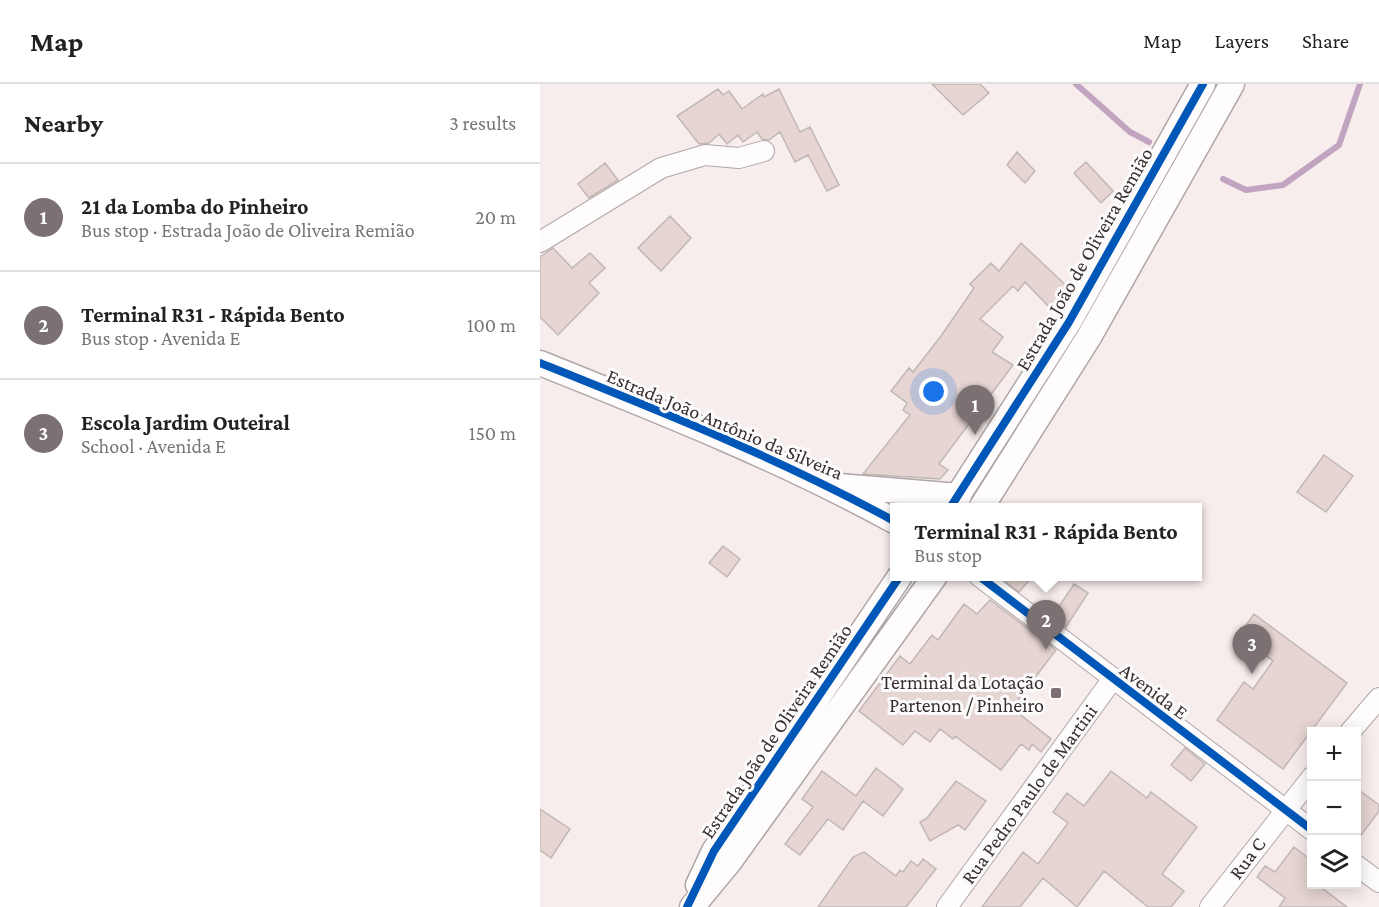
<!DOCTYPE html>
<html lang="en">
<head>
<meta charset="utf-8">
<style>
  :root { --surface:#fff; --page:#f6f6f6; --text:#222; --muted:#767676; --line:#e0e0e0; --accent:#7c7172 }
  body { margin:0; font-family:"Crimson Pro",serif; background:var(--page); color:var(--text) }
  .controls { position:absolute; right:18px; bottom:18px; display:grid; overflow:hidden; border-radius:0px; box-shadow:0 3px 15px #0003 }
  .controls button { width:54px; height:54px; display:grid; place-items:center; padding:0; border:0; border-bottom:2px solid var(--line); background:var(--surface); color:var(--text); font:30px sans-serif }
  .you { position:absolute; left:394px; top:308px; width:21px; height:21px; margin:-15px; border:4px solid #fff; border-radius:50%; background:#1a73e8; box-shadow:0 0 0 9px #1a73e833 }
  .badge { display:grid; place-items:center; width:39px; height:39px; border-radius:50%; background:var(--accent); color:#fff; font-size:20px; font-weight:700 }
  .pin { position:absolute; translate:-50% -50px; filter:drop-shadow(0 2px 3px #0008) }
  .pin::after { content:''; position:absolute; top:32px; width:21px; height:18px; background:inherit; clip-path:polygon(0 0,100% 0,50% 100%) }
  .popup { position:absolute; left:350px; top:419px; width:312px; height:78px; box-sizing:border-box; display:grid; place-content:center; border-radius:0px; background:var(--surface); filter:drop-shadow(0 2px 4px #0005); font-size:20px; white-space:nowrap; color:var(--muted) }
  .popup b { font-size:22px; color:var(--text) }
  .popup::after { content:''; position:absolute; left:50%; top:100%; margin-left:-12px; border:12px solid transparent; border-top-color:var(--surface) }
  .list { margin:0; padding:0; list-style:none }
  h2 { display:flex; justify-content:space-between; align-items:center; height:78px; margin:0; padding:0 24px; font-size:26px }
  h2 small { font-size:20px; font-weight:400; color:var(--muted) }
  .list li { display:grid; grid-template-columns:39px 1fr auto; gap:18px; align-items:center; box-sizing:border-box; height:108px; padding:0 24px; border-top:2px solid var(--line) }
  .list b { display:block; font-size:22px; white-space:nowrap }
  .list p { margin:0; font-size:20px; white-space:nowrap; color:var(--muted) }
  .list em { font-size:20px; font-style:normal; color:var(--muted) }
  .icon { flex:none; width:33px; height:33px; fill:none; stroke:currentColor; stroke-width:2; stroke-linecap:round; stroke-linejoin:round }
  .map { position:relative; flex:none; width:839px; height:823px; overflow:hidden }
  header { display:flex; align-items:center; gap:36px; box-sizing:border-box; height:84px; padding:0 30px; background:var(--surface); border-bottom:2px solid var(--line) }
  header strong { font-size:28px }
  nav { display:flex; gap:33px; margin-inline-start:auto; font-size:21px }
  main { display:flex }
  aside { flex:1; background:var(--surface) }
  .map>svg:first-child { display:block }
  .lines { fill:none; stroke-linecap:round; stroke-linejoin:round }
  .stream { stroke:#c1a4c0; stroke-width:6 }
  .building { fill:#e6d5d2; stroke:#c1b7b5; stroke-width:1.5 }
  .minor-casing { stroke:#afa6a6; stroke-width:22 }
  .major-casing { stroke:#afa6a6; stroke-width:27 }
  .minor { stroke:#fefcfc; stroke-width:20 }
  .major { stroke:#fefcfc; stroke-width:24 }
  .cycleway-casing { stroke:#fbfbfb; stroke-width:11 }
  .cycleway { stroke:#0057b8; stroke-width:8 }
  .poi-dot { fill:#7c7172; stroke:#fbfbfb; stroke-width:2 }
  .labels { text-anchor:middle; stroke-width:6; stroke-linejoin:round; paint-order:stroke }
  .street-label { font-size:20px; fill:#3a2e2f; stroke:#fbfbfb }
  .poi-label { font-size:20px; fill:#3a2e2f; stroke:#fbfbfb; text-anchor:end }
</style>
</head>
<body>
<header>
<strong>Map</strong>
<nav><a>Map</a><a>Layers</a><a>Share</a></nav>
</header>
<main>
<aside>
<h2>Nearby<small>3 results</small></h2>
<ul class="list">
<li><span class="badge">1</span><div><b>21 da Lomba do Pinheiro</b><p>Bus stop · Estrada João de Oliveira Remião</p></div><em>20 m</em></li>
<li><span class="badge">2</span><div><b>Terminal R31 - Rápida Bento</b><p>Bus stop · Avenida E</p></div><em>100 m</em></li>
<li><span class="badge">3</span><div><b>Escola Jardim Outeiral</b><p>School · Avenida E</p></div><em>150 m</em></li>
</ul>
</aside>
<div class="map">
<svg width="839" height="823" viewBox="0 0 839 823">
  <rect width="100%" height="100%" fill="#f8eded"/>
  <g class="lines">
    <path class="stream" d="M536 0 590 48 609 58
      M683 95 706 106 743 101 799 61 820 0"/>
  </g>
  <path class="building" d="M392 0H440L449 9 423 31Z
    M178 5 183 11 189 7 202 25 223 10 224 13 239 5 260 48 270 43 299 101 287 107 268 71 255 78 240 48 229 56 222 55 217 48 203 58 198 51 187 60 179 50 169 59 159 60 137 32Z
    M477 68 495 87 485 99 467 81Z
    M546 78 573 107 561 119 534 89Z
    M65 79 78 96 49 114 38 100Z
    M130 132 151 154 121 187 98 164Z
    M481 159 531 206 526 214 513 227 485 198 478 207 473 202 440 235 463 253 452 268 473 281 399 380 408 386 400 395 323 390 370 331 363 326 367 319 351 307 369 284 373 288 401 252 434 204 430 200 451 179 459 187Z
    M13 164 32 184 50 169 65 184 49 199 59 209 18 251 0 233V173Z
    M784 371 813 392 786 428 757 408Z
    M183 462 200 475 187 493 169 479Z
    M470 492H493L479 508 466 498Z
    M534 500 548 509 526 543 512 533Z
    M450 516 516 566 472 624 511 655 501 668 492 660 489 666 481 660 461 686 415 652 413 655 400 645 390 658 375 647 363 661 319 627 360 572 370 580 392 551 398 556 424 520 437 530Z
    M714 530 807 599 743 685 677 636 704 598 713 605 733 577 699 551Z
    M645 664 665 680 651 697 631 681Z
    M336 684 363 705 343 732 323 717 303 746 288 735 260 771 245 760 273 723 262 715 282 687 316 712Z
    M571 687 607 714 611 708 657 743 622 790 644 807 631 823H608L564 787 537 823 503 794 480 823H442L483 768 498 780 528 739 513 728 527 709 544 722Z
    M416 697 446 717 425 746 418 741 390 757 380 738 387 734Z
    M816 704 839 721V727L816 758Z
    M0 725 30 745 11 774 0 766Z
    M754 763 771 776V801H778L807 823H739L745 814 717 793 725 782 735 788Z
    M324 768 356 792 360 786 363 788 371 777 378 782 383 775 396 785 366 823H278L313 773Z"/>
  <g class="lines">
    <g class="minor-casing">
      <path id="minor" d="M0 158 121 84 165 71 199 74 224 67
        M439 492 772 746
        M810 648 839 614
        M816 781 839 798
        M407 823 572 596
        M670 823 772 693"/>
    </g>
    <g class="major-casing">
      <path id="major" d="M0 279C120 327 241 375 354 437
        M299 402 419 412
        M410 424 529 238 663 0
        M441 424 549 253 692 0
        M158 801 174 767 360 492
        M152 823 190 777 395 492"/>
    </g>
    <use href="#minor" class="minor"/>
    <use href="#major" class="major"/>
    <g class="cycleway-casing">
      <path id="cycleway" d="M0 279C120 327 241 375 354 437
        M410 424 529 238 663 0
        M439 492 772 746
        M147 823 174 767 360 492"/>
    </g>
    <use href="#cycleway" class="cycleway"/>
  </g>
  <rect class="poi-dot" x="510" y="603" width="12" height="12" rx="3"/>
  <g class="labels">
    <g class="street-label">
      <text transform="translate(544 175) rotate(-60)" y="7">Estrada João de Oliveira Remião</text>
      <text transform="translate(185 340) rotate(23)" y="7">Estrada João Antônio da Silveira</text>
      <text transform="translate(614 607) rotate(37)" y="7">Avenida E</text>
      <text transform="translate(236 647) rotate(-56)" y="7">Estrada João de Oliveira Remião</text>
      <text transform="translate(489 710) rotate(-54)" y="7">Rua Pedro Paulo de Martini</text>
      <text transform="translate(707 774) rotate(-53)" y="7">Rua C</text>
    </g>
    <g class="poi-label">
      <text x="504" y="605">Terminal da Lotação<tspan x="504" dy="23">Partenon / Pinheiro</tspan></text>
    </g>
  </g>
</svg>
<div class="controls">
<button>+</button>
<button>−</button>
<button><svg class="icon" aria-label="layers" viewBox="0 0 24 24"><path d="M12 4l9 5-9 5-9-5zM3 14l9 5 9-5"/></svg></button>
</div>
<div class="you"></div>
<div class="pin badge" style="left:435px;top:351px">1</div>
<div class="pin badge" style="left:506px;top:566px">2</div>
<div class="popup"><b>Terminal R31 - Rápida Bento</b>Bus stop</div>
<div class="pin badge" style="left:712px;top:590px">3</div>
</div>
</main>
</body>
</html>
